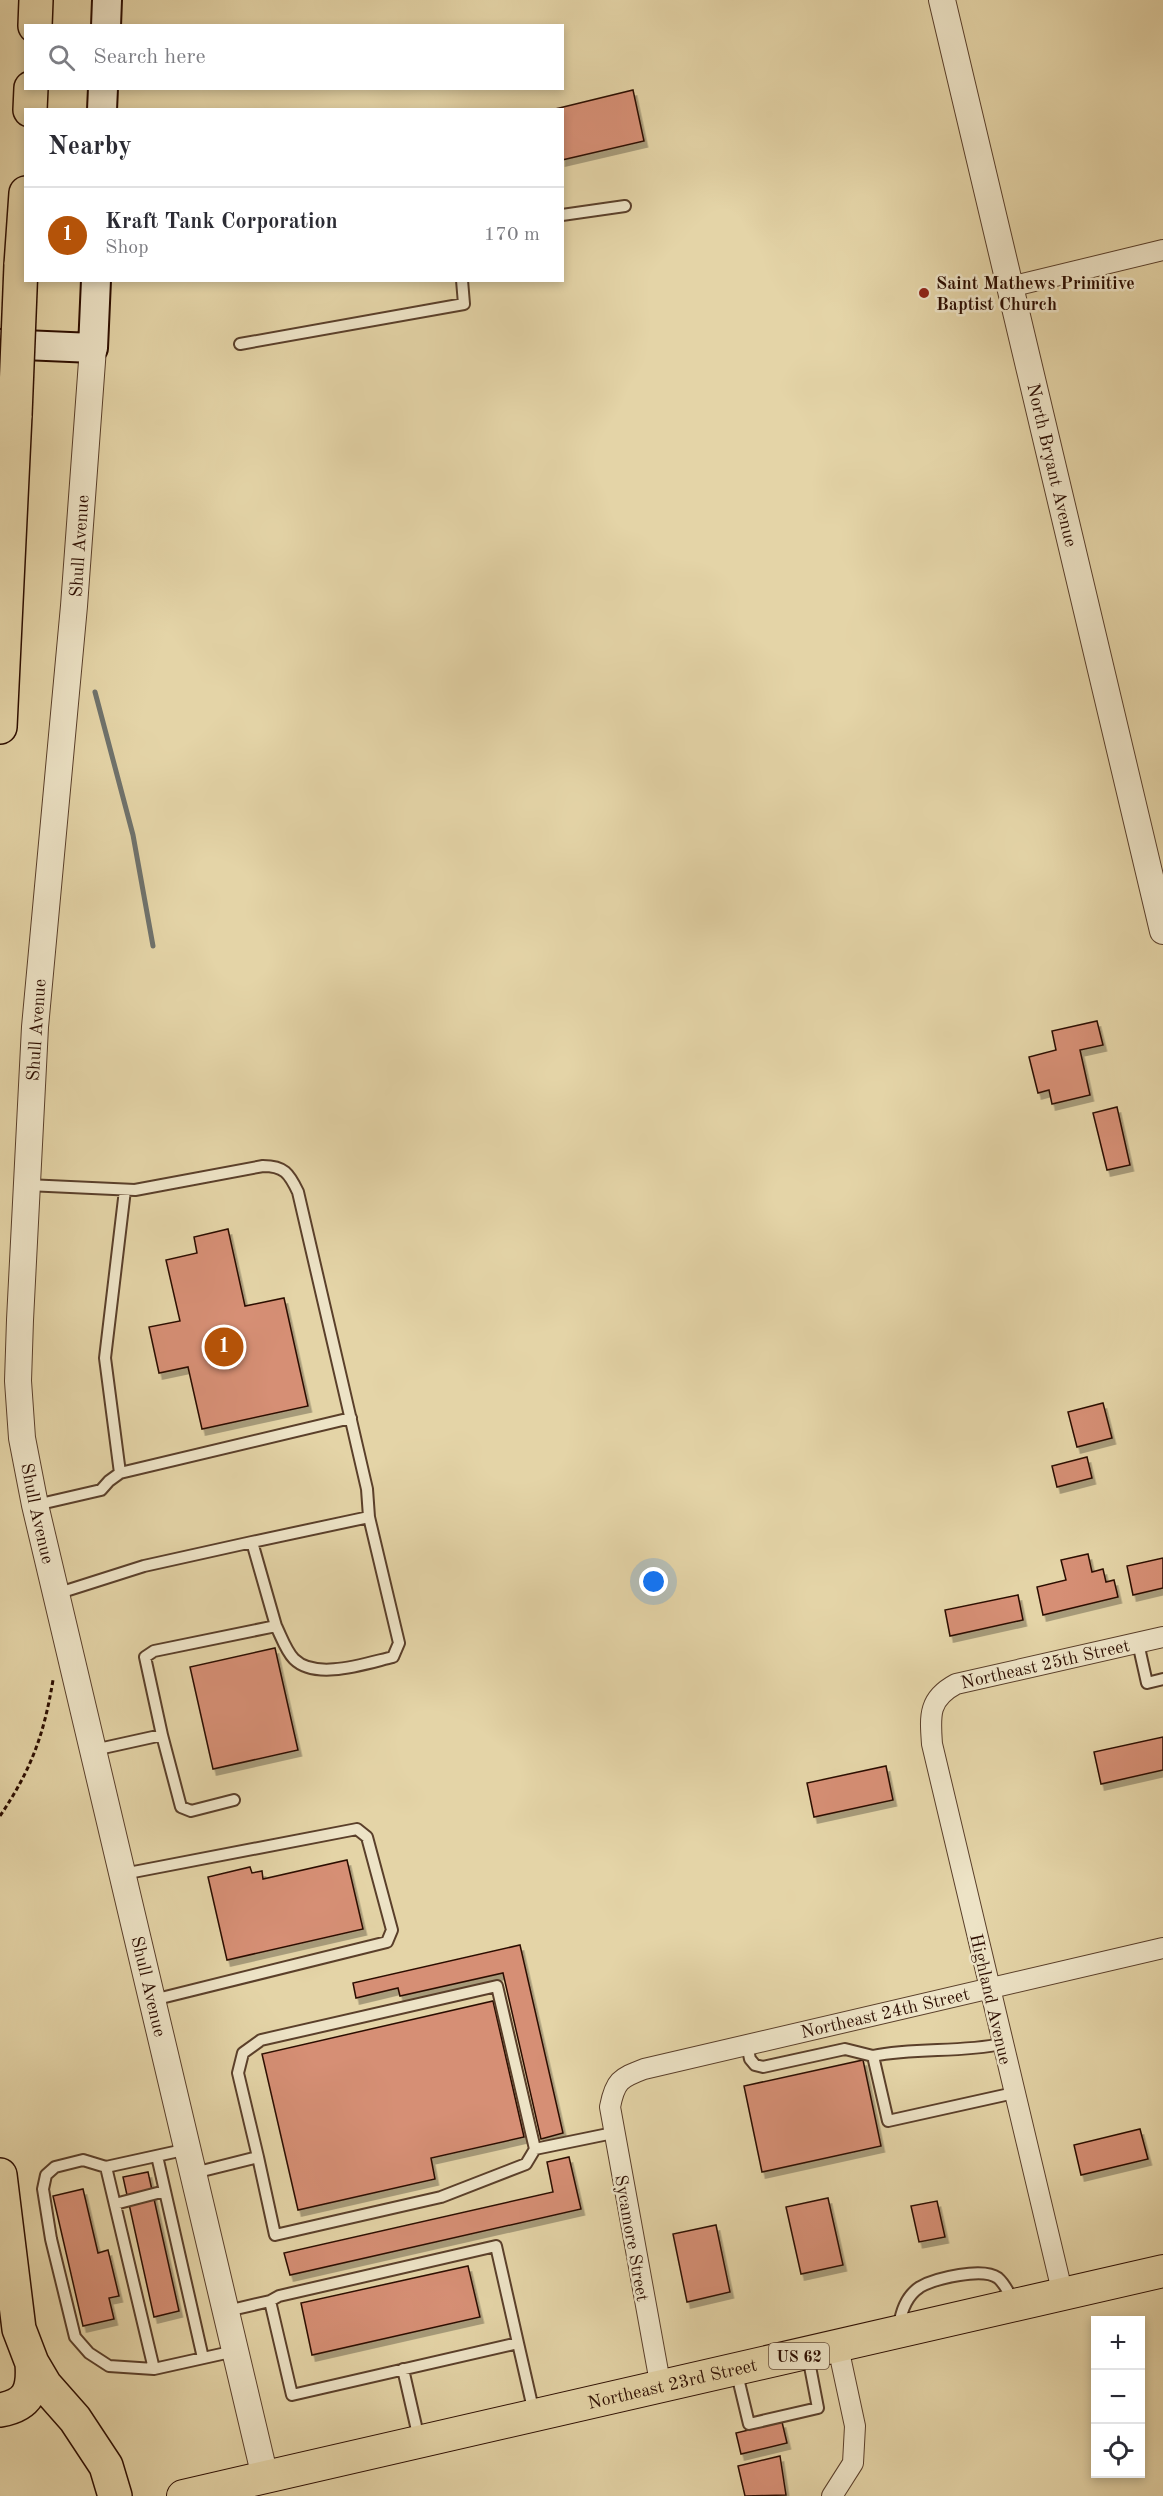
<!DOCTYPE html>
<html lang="en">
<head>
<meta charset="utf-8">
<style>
  :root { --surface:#fff; --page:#f7f7f7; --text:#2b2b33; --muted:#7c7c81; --line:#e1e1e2; --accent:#b45309 }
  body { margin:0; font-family:"Old Standard TT",serif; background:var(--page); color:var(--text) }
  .controls { position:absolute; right:18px; bottom:18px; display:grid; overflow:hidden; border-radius:0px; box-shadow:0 3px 9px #0003 }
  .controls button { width:54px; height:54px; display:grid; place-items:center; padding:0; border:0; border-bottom:2px solid var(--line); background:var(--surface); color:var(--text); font:30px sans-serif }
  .you { position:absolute; left:654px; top:1582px; width:21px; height:21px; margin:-15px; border:4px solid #fff; border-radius:50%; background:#1a73e8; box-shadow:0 0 0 9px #1a73e833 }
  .badge { display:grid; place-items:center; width:39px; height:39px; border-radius:50%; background:var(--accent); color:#fff; font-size:20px; font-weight:700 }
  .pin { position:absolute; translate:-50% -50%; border:3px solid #fff; box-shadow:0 2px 6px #0006 }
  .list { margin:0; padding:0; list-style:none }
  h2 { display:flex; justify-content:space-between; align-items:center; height:78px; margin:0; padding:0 24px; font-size:26px }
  h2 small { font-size:20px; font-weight:400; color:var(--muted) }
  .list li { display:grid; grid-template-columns:39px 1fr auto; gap:18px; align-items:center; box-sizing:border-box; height:96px; padding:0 24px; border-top:2px solid var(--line) }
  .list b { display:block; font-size:22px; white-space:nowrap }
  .list p { margin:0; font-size:20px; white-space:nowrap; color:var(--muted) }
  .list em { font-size:20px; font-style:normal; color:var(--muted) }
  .icon { flex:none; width:33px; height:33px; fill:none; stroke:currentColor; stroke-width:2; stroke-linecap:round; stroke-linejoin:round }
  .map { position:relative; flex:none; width:1163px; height:2496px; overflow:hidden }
  .search { position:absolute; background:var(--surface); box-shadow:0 3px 9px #0003; left:24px; top:24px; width:540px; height:66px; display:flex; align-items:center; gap:15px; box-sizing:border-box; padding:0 21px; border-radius:0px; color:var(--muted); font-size:22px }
  .panel { position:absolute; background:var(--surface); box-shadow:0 3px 9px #0003; left:24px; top:108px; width:540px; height:174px; border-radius:0px }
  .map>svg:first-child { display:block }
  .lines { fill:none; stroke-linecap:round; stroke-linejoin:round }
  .stream { stroke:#6f726c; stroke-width:5 }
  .building { fill:#d68f74; stroke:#2c0d00; stroke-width:1.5; filter:url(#shadow) }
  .service-casing { stroke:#5a3f2a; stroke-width:14 }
  .minor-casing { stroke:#5a3f2a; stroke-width:22 }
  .tertiary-casing { stroke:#5a3f2a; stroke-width:28 }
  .secondary-casing { stroke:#2c0d00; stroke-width:32 }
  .primary-casing { stroke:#2c0d00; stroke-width:34 }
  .motorway-casing { stroke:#2c0d00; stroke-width:36 }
  .path { stroke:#2c0d00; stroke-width:3; stroke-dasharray:4.5 3; stroke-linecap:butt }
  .service { stroke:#ede3c6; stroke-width:10 }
  .minor { stroke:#ede3c6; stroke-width:20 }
  .tertiary { stroke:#ede3c6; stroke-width:26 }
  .secondary { stroke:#ede3c6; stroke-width:28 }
  .primary { stroke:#e4d4a7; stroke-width:32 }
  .motorway { stroke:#e4d4a7; stroke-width:33 }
  .motorway-bridge-casing { stroke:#2c0d00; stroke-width:36; stroke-linecap:butt }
  .motorway-bridge { stroke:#e4d4a7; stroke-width:33 }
  .poi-dot { fill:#8f2418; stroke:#ede3c6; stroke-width:2 }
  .labels { text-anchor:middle; stroke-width:5; stroke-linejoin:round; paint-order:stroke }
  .shield { fill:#ede3c6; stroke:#664d3b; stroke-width:1.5 }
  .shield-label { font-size:16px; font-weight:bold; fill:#2c0d00 }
  .poi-label { font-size:18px; font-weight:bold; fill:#2c0d00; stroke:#ede3c6; text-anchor:start }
  .street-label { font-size:18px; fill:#2c0d00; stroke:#ede3c6 }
</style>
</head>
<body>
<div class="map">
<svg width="1163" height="2496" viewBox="0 0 1163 2496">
  <defs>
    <filter id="shadow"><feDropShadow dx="3.5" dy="6" stdDeviation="0" flood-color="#0004"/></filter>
  </defs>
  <rect width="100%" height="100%" fill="#e4d4a7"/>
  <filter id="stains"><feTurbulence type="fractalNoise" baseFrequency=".00333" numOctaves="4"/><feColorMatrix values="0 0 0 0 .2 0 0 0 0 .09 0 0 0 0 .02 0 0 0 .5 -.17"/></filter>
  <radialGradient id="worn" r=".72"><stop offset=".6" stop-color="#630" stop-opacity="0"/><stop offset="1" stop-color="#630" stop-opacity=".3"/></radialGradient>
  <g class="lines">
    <path class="stream" d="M95 692 133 835 153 946"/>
  </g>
  <path class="building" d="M633 90 644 141 562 160V110H551Z
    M1097 1021 1103 1045 1080 1050 1090 1095 1052 1104 1049 1090 1038 1093 1029 1057 1056 1050 1052 1031Z
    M1117 1107 1130 1165 1107 1170 1093 1113Z
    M228 1229 245 1306 284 1298 308 1406 202 1429 188 1367 159 1373 149 1327 180 1321 166 1260 197 1253 194 1237Z
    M1103 1403 1112 1438 1077 1447 1068 1412Z
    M1087 1457 1092 1478 1057 1487 1052 1466Z
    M1088 1554 1092 1572 1103 1569 1106 1582 1114 1580 1118 1597 1043 1615 1037 1587 1066 1580 1061 1560Z
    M1163 1558V1588L1133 1595 1127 1566Z
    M1018 1595 1023 1620 950 1636 945 1610Z
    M275 1648 298 1750 213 1769 190 1667Z
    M1163 1737V1770L1101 1784 1094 1752Z
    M886 1766 893 1800 814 1817 807 1783Z
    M347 1860 363 1929 227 1960 208 1877 250 1867 252 1873 262 1871 263 1879Z
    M520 1945 563 2133 541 2139 503 1973 400 1996 398 1988 356 1998 353 1983Z
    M493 2001 524 2137 431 2158 435 2179 298 2210 262 2054Z
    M863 2060 881 2146 762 2172 744 2086Z
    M1140 2129 1148 2159 1081 2175 1074 2145Z
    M569 2157 581 2209 290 2275 284 2253 553 2192 547 2162Z
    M148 2172 179 2311 154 2317 123 2177Z
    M83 2189 98 2253 108 2250 119 2296 109 2298 114 2319 83 2326 53 2196Z
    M828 2198 843 2265 801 2274 786 2207Z
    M937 2201 945 2237 919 2242 911 2206Z
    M716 2225 730 2292 687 2302 673 2234Z
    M468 2266 480 2317 312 2355 301 2303Z
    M782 2422 787 2443 741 2454 736 2433Z
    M780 2456 786 2495 745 2496 738 2466Z"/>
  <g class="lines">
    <g class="service-casing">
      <path id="service" d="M562 215 625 206
        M240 344 464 304 462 280
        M27 1185 135 1190 263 1166C284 1166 289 1173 298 1192L367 1489 369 1517 252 1542
        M120 1473 105 1358 125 1190
        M36 1505 101 1490 109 1481 120 1473 351 1418
        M56 1594 144 1566 252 1542 276 1626 154 1651 145 1657 162 1735 94 1750
        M276 1626C281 1636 286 1651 294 1659 316 1681 367 1663 393 1657L399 1643 369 1517
        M1138 1643 1147 1683 1163 1679
        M162 1735 181 1807 191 1811 234 1800
        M123 1874 357 1829 367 1837 392 1930 387 1942 153 2000
        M1002 2044C959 2053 916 2047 873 2056L888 2121 1014 2093
        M747 2045 750 2059 755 2065 763 2067 845 2049 873 2056
        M188 2149 106 2167 154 2369 235 2351
        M535 2149 613 2133
        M157 2156 203 2358
        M106 2167 83 2160 55 2167 46 2175 43 2189 51 2239 75 2337 89 2353 109 2366 154 2369
        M194 2173 258 2157 238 2073 243 2053 261 2040 497 1986 535 2149 526 2164 441 2197 275 2235 258 2157
        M115 2204 165 2191
        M227 2311 270 2301 279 2296 496 2246 518 2343 292 2395 270 2301
        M899 2327C901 2311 906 2296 920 2287 936 2278 983 2267 998 2278 1005 2284 1009 2293 1013 2301
        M518 2343 534 2413
        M403 2369 419 2439
        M736 2370 749 2424 818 2408 808 2356"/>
    </g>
    <g class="minor-casing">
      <g id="minor">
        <path d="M1010 287 1163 250"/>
        <path id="s1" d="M1063 2295 932 1744C930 1716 928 1699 956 1684L1163 1637"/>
        <path id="s2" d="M661 2388 610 2107C615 2081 620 2078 644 2069L1163 1948"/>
        <path d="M832 2496 853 2463 855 2426 838 2347"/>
      </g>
    </g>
    <g class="tertiary-casing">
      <g id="tertiary">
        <path id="s3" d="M942 0 1163 931"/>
        <path id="s4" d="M93 348 74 606 35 1027 20 1320 18 1381 22 1438 35 1505 265 2477"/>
      </g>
    </g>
    <g class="secondary-casing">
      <path id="secondary" d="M106 26 107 0
        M102 110 103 88
        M0 344 93 348 96 280"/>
    </g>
    <g class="primary-casing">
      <g id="primary">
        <path id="s5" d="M183 2496 1163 2271"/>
      </g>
    </g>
    <g class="motorway-casing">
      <path id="motorway" d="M35 26 36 0
        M30 110 31 88
        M21 265 26 193
        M0 727 15 415
        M0 2175 19 2329 32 2363 45 2385 75 2419 106 2466 115 2496
        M0 2410C29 2405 34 2390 32 2363"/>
    </g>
    <path class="path" d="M0 1816C31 1770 44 1735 53 1680"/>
    <use href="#service" class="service"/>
    <use href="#minor" class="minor"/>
    <use href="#tertiary" class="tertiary"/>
    <use href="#secondary" class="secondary"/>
    <use href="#primary" class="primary"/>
    <use href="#motorway" class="motorway"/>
    <g class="motorway-bridge-casing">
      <path id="motorway-bridge" d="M15 415 21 265"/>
    </g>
    <use href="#motorway-bridge" class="motorway-bridge"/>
  </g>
  <circle class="poi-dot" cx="924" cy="293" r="6"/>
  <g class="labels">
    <rect class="shield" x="769" y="2343" width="60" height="26" rx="4.5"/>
    <g class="shield-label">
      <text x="799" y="2362">US 62</text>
    </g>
    <g class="poi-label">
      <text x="936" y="289">Saint Mathews Primitive<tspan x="936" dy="21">Baptist Church</tspan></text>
    </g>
    <g class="street-label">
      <text dy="6" stroke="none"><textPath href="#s3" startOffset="478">North Bryant Avenue</textPath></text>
      <text transform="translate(79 546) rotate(-86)" y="6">Shull Avenue</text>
      <text transform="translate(36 1030) rotate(-86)" y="6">Shull Avenue</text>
      <text dy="6" stroke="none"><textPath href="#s4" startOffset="1170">Shull Avenue</textPath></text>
      <text dy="6" stroke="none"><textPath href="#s1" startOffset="728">Northeast 25th Street</textPath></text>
      <text dy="6" stroke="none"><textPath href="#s4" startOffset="1656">Shull Avenue</textPath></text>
      <text transform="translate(991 1999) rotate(77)" y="6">Highland Avenue</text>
      <text dy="6" stroke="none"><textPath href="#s2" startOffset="588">Northeast 24th Street</textPath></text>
      <text transform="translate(632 2238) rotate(80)" y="6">Sycamore Street</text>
      <text dy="6" stroke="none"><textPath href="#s5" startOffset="502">Northeast 23rd Street</textPath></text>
    </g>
  </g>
  <rect width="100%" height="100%" filter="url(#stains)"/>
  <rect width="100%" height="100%" fill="url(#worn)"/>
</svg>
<div class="controls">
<button>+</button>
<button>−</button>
<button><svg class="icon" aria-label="locate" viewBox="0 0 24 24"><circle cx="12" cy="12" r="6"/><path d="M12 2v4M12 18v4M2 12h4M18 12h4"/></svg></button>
</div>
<div class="you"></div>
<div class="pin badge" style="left:224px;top:1347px">1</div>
<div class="search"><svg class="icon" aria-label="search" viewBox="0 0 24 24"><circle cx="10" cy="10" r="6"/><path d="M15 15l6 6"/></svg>Search here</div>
<section class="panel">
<h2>Nearby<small></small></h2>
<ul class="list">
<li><span class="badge">1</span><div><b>Kraft Tank Corporation</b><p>Shop</p></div><em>170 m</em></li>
</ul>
</section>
</div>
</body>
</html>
